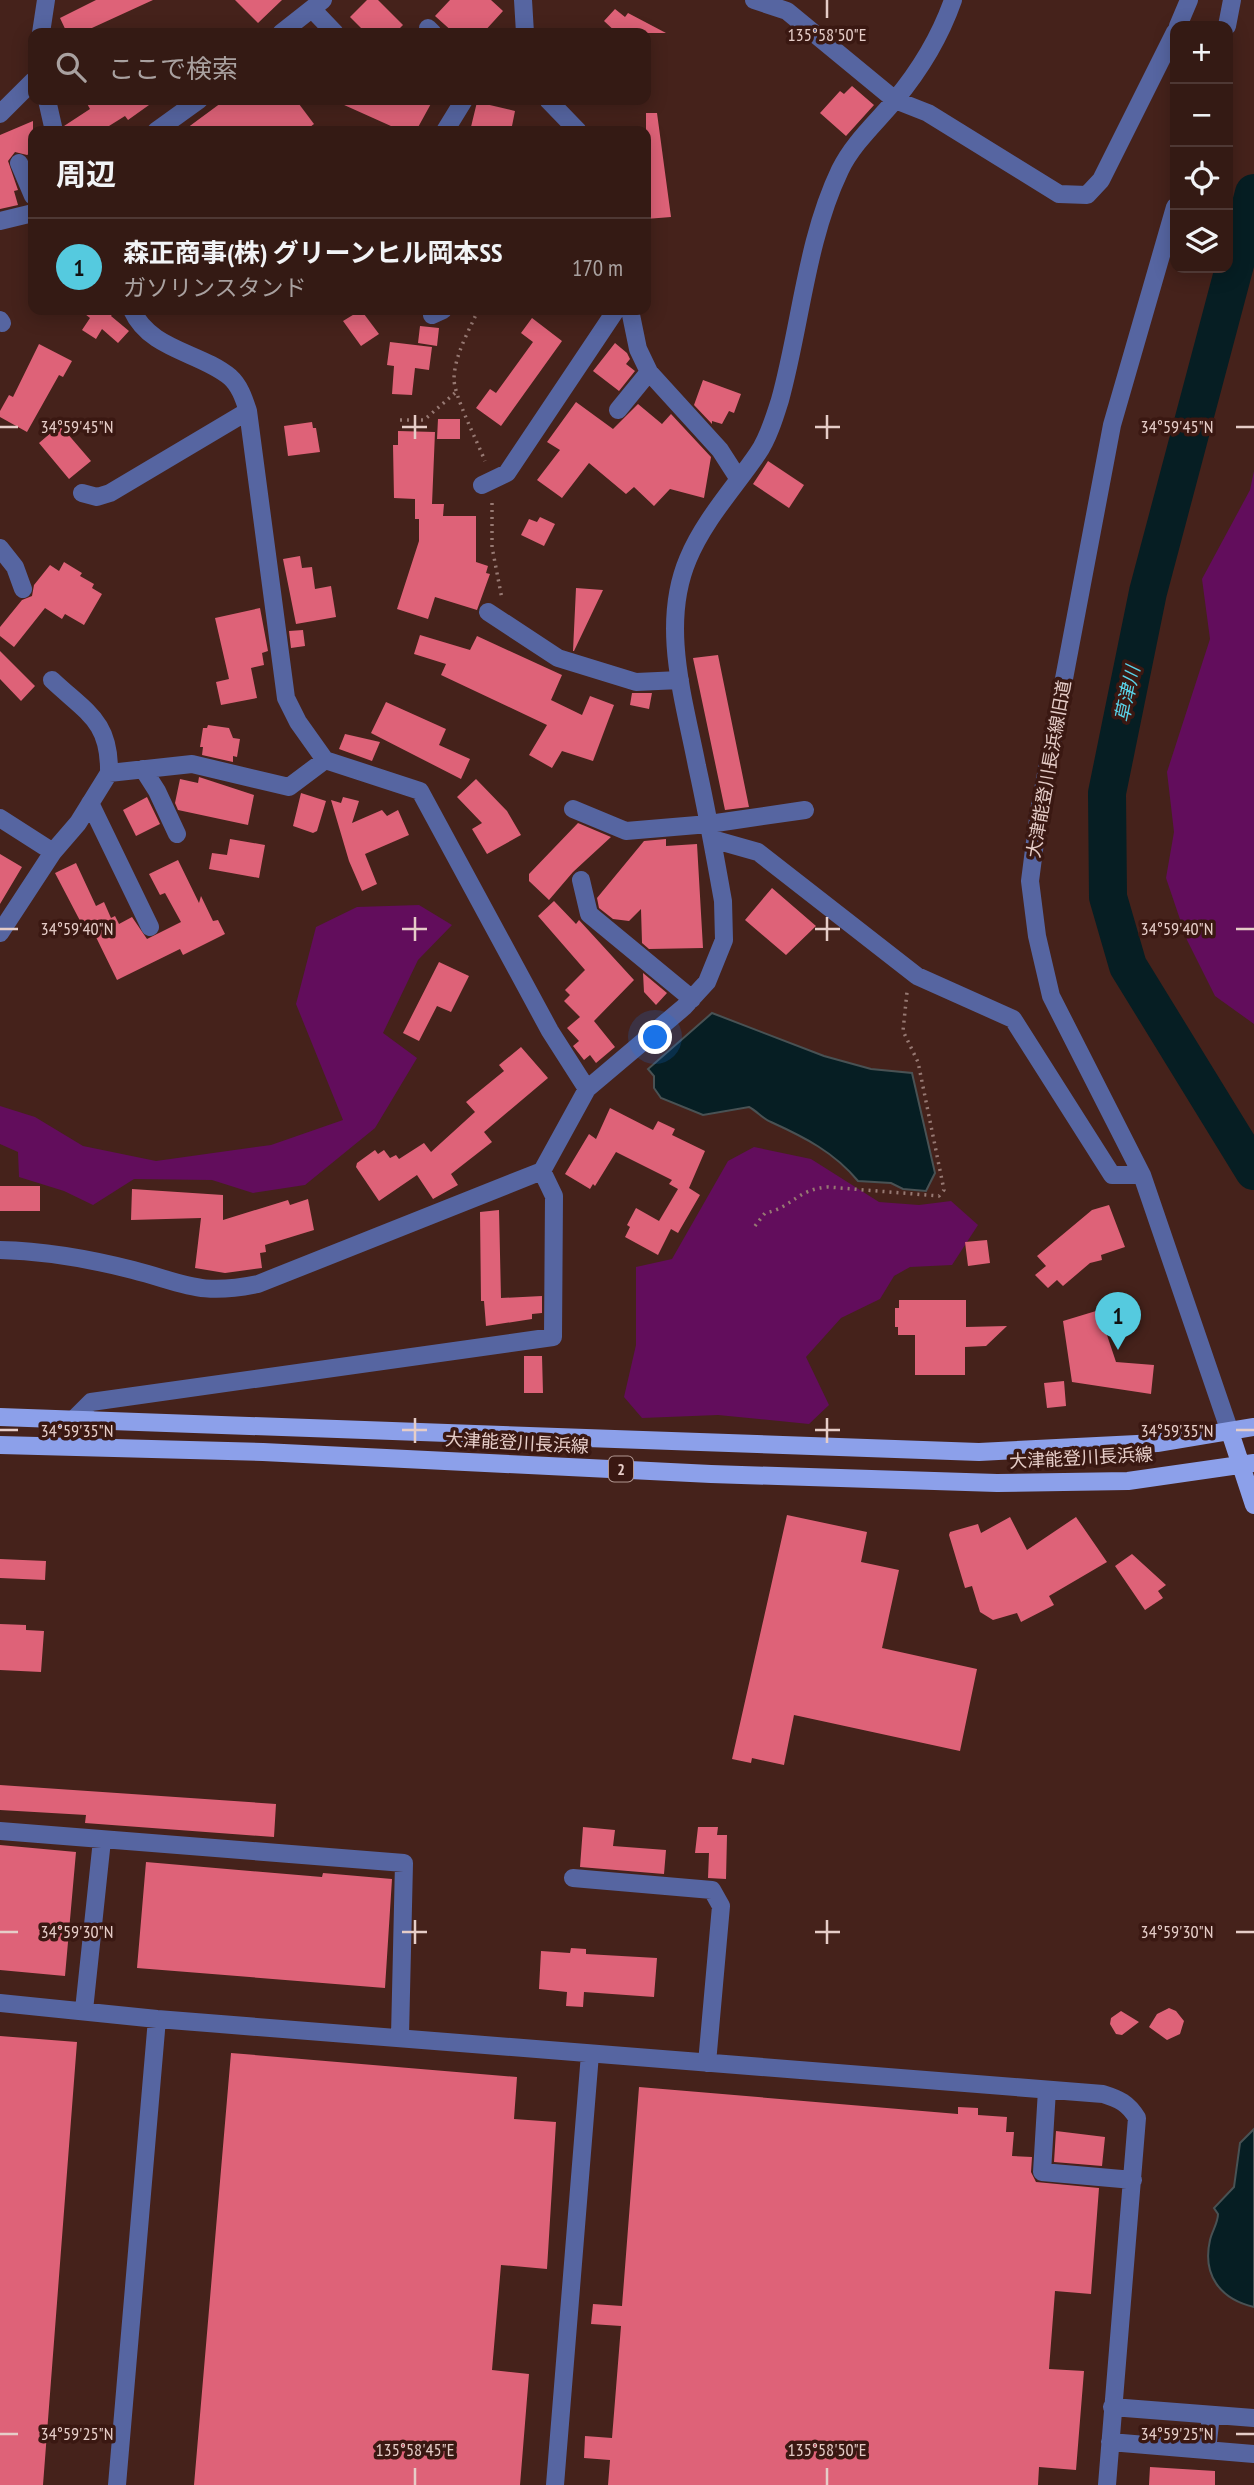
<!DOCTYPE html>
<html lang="ja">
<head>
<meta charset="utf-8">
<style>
  :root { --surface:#341a14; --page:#3c231d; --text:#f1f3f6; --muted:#a9a1a0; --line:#4e3834; --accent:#55cadf }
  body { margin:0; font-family:"PT Sans Narrow","Noto Sans JP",sans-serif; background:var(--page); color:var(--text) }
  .controls { position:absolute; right:21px; top:21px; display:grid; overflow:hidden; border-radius:14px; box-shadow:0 4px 18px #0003 }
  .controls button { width:63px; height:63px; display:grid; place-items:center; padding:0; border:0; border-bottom:2px solid var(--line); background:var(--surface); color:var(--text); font:35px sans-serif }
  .you { position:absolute; left:656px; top:1038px; width:24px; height:24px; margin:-18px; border:5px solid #fff; border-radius:50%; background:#1a73e8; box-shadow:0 0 0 10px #1a73e833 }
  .badge { display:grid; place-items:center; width:46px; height:46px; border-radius:50%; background:var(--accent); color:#111; font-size:23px; font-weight:700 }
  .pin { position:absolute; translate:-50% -58px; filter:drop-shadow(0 2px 4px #0008) }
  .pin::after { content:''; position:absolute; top:37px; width:24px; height:21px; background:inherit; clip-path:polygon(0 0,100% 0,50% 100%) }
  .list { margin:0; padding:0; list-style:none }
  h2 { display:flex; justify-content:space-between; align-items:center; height:91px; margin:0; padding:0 28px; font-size:30px }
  h2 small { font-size:23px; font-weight:400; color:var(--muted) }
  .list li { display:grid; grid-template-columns:46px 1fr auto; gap:21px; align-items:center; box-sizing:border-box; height:98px; padding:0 28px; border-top:2px solid var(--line) }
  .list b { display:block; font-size:26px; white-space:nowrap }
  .list p { margin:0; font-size:23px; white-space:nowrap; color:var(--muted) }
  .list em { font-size:23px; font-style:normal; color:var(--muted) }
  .icon { flex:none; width:38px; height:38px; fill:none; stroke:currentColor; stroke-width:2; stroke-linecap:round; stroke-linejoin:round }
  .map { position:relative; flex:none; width:1254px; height:2485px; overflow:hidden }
  .search { position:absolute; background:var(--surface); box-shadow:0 4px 18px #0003; left:28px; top:28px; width:623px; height:77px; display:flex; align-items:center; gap:18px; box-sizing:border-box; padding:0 24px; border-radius:14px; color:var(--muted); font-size:26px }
  .panel { position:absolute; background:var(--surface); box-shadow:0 4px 18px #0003; left:28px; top:126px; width:623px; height:189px; border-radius:14px }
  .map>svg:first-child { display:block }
  .green { fill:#620d5c }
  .water { fill:#061e23; stroke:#495254; stroke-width:2 }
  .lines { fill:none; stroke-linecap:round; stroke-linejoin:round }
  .river { stroke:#061e23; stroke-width:38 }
  .building { fill:#de6278 }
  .path { stroke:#977973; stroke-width:3.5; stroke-dasharray:2 5; stroke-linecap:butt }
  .minor { stroke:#5665a1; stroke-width:18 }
  .major { stroke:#8ca0ea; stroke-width:18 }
  .ticks { fill:none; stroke:#e6cdc8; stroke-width:2.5 }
  .labels { text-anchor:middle; stroke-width:7; stroke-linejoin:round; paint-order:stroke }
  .shield { fill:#3a1812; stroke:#b29791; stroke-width:2 }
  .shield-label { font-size:16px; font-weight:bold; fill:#e6cdc8 }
  .street-label { font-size:18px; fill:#e6cdc8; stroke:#3a1812 }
  .water-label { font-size:19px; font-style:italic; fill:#59d3e9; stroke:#3a1812 }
  .ticks-label { font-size:18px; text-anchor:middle; fill:#e6cdc8; stroke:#3a1812; stroke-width:7; stroke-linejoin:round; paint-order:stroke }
</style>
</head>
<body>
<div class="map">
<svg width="1254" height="2485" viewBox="0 0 1254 2485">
  <rect width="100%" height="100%" fill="#45221b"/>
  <path class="green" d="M1254 471V1024L1215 996 1187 940 1166 878 1174 832 1167 772 1210 639 1202 579 1250 490Z
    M419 905 452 925 418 960 383 1033 417 1058 375 1128 305 1185 253 1193 212 1180 134 1179 93 1205 64 1191 19 1177 18 1152 0 1144V1106L35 1117 83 1146 156 1161 271 1145 343 1120 296 1004 316 927 357 907Z
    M754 1147 811 1159 879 1202 919 1205 951 1201 978 1225 952 1265 910 1267 894 1276 880 1299 841 1318 806 1357 829 1405 809 1424 718 1415 642 1418 624 1397 636 1345V1267L672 1259 728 1161Z"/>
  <path class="water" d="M712 1013 824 1056 871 1069 912 1073 935 1173 926 1191 903 1189 891 1183 858 1181C834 1152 804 1137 771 1122 763 1119 757 1111 749 1107L703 1115 661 1098 654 1088V1076L648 1069Z
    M1254 2129V2307C1220 2299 1202 2275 1210 2240 1212 2231 1218 2223 1218 2214L1214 2208 1234 2187 1240 2143Z"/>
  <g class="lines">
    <path class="river" d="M1254 193 1148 592 1107 793 1108 897 1128 966 1254 1171"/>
  </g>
  <path class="building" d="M96 0H153L81 33H67L60 18Z
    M235 0H282L258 23Z
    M367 0H378L403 25 395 33H366L350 17Z
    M450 0H491L503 11 483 33H454L435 16Z
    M615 9 625 17 628 13 666 33H617L604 21Z
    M852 86 874 105 846 136 820 113 840 91 844 94Z
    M85 100H156L128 120 125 116 101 131H65L64 126 90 109Z
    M225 100H296L314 124 305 131H183Z
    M333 100H433L416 131H402Z
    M477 102 515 111 511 131H470Z
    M646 113H657L671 217 646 219Z
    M33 121V152L27 155 15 152 8 161 18 190 14 191 18 205 0 209V135Z
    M80 310H115L111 316 129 331 118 343 102 329 96 339 82 330 90 318Z
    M361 310 379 334 361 346 343 321Z
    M532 318 562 341 501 426 476 408 490 389 496 393 533 342 521 333Z
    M420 326 439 328 437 346 418 343Z
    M390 342 432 347 429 370 415 368 412 395 392 394 394 366 387 365Z
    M615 343 627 353 630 359 626 364 635 371 619 391 593 371Z
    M39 344 72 361 63 377 59 375 27 432 0 417V411L9 395 13 397Z
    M703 380 741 394 734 413 729 411 722 424 712 421V424L694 405Z
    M576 402 613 429 638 404 662 424 671 414 711 457 704 498 670 489 654 506 634 487 626 494 589 463 562 498 537 480 560 450 547 442Z
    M438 419H460V439H437Z
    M312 422 313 428H316L320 452 288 456 284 426Z
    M60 425 91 461 69 479 39 443Z
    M398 431 435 432 432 504H444L443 516H476V562L488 566 486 573 490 574 477 610 435 597 428 619 397 609 419 541V519H415V499L394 498 393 445H398Z
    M768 461 804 485 789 508 753 484Z
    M540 517 555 524 544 546 521 535 529 519 537 522Z
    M300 556 302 568 312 567 315 589 331 586 336 617 296 624 283 559Z
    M64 562 82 573 80 576 94 584 92 588 102 594 84 625 65 614 62 619 45 608 14 647 0 636V627L22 600 32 596 34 585 50 565 59 571Z
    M576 588 603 590 574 651H573Z
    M260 608 268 651 262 653 264 665 251 668 257 698 221 705 216 682 229 679 215 618Z
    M303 630 305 646 291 648 289 631Z
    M420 635 470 650 477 636 562 675 551 700 582 715 590 696 614 705 593 761 562 751 552 768 529 755 547 725 441 675 446 664 414 654Z
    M0 651 35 686 21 701 0 679Z
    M718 655 749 807 725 810 693 658Z
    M632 693H652L649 709 630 705Z
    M386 702 446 729 439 745 470 759 461 779 371 733Z
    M208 725 229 728 233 738 240 739 237 757 233 756V762L202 755 203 747H200L203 728H207Z
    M345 734 380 742 372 761 339 749Z
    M199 777 254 795 248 825 178 810 175 803 180 779 198 783Z
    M476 779 507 811 521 835 487 854 472 829 482 823 457 797Z
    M301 793 326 801 317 831 313 833 293 826Z
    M147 797 160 824 136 836 123 810Z
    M343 797 359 801 352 823 382 810 387 816 398 810 409 835 365 854 377 884 362 891 349 861 331 800 341 803Z
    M578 823 611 837 573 872 549 900 529 881V874Z
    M230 839 265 845 259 878 209 869 212 853 227 855Z
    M666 839V846L697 844 703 948 649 949 642 943 641 909 629 921 613 919 599 908 597 898 644 841Z
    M0 854 22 867 0 904Z
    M178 860 199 903 201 896 213 921 218 920 225 934 183 955 180 949 117 980 94 933 88 936 55 873 76 863 96 906 104 902 111 918 115 916 119 924 132 917 147 939 181 922 165 893 160 895 149 874Z
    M772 888 816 926 786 955 745 920Z
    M554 901 576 924 579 920 634 980 594 1021 615 1047 596 1063 590 1055 584 1060 573 1046 579 1041 567 1028 580 1017 564 1001 570 995 565 990 585 970 538 916Z
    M439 962 469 976 451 1012 437 1006 419 1041 403 1033Z
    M643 973 667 993 656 1005 644 992Z
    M521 1047 548 1078 484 1132 492 1142 451 1174 458 1185 433 1199 417 1175 379 1201 356 1167 357 1163 375 1150 378 1154 384 1150 390 1158 396 1155 399 1159 424 1143 431 1152 475 1112 466 1102 504 1071 499 1065Z
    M610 1108 653 1130 658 1121 675 1129 672 1135 705 1151 689 1188 700 1195 678 1233 671 1229 658 1255 625 1237 630 1227 627 1225 636 1208 659 1221 678 1189 669 1184 672 1180 616 1152 595 1186 593 1184 590 1189 565 1174 589 1134 596 1139Z
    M0 1186H40V1211H0Z
    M132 1189 223 1195V1220L288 1200 290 1205 308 1199 314 1230 265 1245 266 1252 260 1253 262 1268 225 1273 195 1268 201 1218 131 1220Z
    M1109 1205 1125 1247 1101 1255 1102 1260 1090 1263 1063 1286 1057 1280 1048 1288 1035 1275 1046 1266 1037 1256 1092 1210Z
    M499 1210 501 1298 542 1296V1313L532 1314V1319L486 1326 484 1301H481L480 1212Z
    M987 1240 990 1263 968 1266 965 1242Z
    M899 1300H966V1327L1007 1326 986 1346 965 1347V1375H915V1335H898V1327H895V1308H899Z
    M1096 1311 1097 1315 1100 1314 1116 1362 1154 1365 1151 1394 1072 1382 1063 1321Z
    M524 1356H542L543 1393H524Z
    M1064 1381 1066 1406 1047 1408 1044 1383Z
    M787 1515 867 1532 861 1562 899 1570 882 1648 977 1669 960 1751 794 1715 784 1765 752 1758 751 1763 732 1759Z
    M1010 1517 1027 1550 1076 1517 1107 1562 1049 1596 1054 1605 1021 1622 1017 1613 993 1620 980 1612 972 1586 965 1588 949 1535 950 1532 978 1524 981 1533Z
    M1132 1554 1166 1585 1158 1591 1163 1598 1145 1610 1115 1566Z
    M0 1559 46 1561 45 1580 0 1578Z
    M0 1624 26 1625V1630L44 1631 41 1672 0 1670Z
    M0 1785 276 1804 274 1837 85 1823 86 1815 0 1810Z
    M583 1827 615 1830 613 1846 666 1850 664 1874 580 1867Z
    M698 1827H718L717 1835H727L726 1879 708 1878 709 1853H695Z
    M0 1845 76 1852 65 1976 0 1970Z
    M146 1862 322 1877 323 1873 392 1879 385 1988 137 1968Z
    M571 1948 586 1949V1954L657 1958 654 1997 584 1992 583 2007 566 2006 567 1992 539 1989 541 1951 570 1953Z
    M1169 2008 1176 2011 1184 2021 1180 2034 1167 2040 1149 2027 1157 2014Z
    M1121 2011 1139 2022 1122 2035 1116 2034 1110 2024 1111 2018Z
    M0 2036 77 2042 43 2485H0Z
    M231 2053 517 2077 514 2119 556 2122 547 2269 501 2265 492 2370 529 2374 520 2485H194Z
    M639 2087 958 2114V2107L978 2108V2115L1007 2117 1006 2132H1014L1012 2156 1032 2157 1031 2172 1036 2182 1099 2188 1091 2294 1055 2291 1049 2369 1084 2371 1076 2470 1039 2467 1038 2485H608L610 2460 584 2458 585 2436 612 2438 621 2326 591 2324 593 2304 622 2306Z
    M1056 2131 1105 2137 1102 2166 1054 2162Z
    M1150 2467 1215 2471V2485H1149Z"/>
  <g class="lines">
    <path class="path" d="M478 310C469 331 455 354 454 378 453 394 478 443 485 461
      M400 420H424L455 393
      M492 503V547L502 599
      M755 1226 765 1213C792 1208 797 1189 828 1187L939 1196 944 1190 918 1062 903 1031 907 992"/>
    <path class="minor" d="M523 0 525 33
      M754 0 787 11 895 100 928 113 1059 194 1087 195 1101 180 1175 32
      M313 10 335 33
      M1178 26 1189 0
      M1227 26 1232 0
      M428 28 433 33
      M41 33 46 0
      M281 33 323 0
      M47 100 54 131
      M548 100 578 131
      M0 114 33 81
      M156 131 199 100
      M445 131 464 100
      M19 163 33 196
      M1175 207 1112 425 1039 811 1030 881 1037 936 1051 996 1142 1175 1230 1432
      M0 221 33 213
      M132 310C150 350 200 352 230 377 240 386 244 399 248 411L286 698 298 722 325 760 420 791 550 1031 587 1089
      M630 310 638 349 649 372 720 450 738 478
      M432 315 443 310
      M0 320 2 323
      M618 410 649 372
      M482 485 507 473 616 310
      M82 493 97 497 110 493 248 411
      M0 548 15 567 23 589
      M488 612 558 658 636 682 680 680
      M52 680C87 713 110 721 109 773
      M143 769 157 791 177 834
      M90 803 150 927
      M573 809 626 831 709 824 805 810
      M0 818 53 852 78 823 109 773 192 764 289 787 325 760
      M712 839 758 852 917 976 1013 1019 1112 1175H1142
      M581 880 589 914 692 999
      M0 933 53 852
      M0 1250C45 1251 90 1259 133 1270 187 1284 200 1296 258 1284L542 1171 587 1089 684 1007 707 982 724 940 723 901C715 856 707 811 697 766 684 699 660 625 688 559 704 520 735 487 758 453 768 439 775 416 780 400 801 324 806 241 840 170 853 143 876 123 895 100 920 70 940 37 953 0
      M74 1419 91 1402 553 1337 554 1196 542 1171
      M0 1831 404 1863 400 2036
      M573 1878 712 1890 721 1906 707 2063
      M0 2003 157 2019 1103 2094C1119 2099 1128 2103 1137 2118L1107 2485
      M84 2010 102 1840
      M1047 2090 1042 2172 1133 2180
      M1112 2407 1254 2418
      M1110 2442 1254 2454
      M1207 2450 1211 2415
      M117 2485 157 2019
      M555 2485 590 2054"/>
    <path class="major" d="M0 1417 979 1452 1157 1443 1254 1427
      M1230 1432 1254 1505
      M0 1445 263 1452 711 1474 997 1483 1128 1481 1254 1463"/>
  </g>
  <path class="ticks" d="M827 0V18M415 415V439M827 415V439M0 427H18M402 427H427M815 427H840M1236 427H1254M415 917V941M827 917V941M0 929H18M402 929H427M815 929H840M1236 929H1254M415 1418V1443M827 1418V1443M0 1430H18M402 1430H427M815 1430H840M1236 1430H1254M415 1920V1944M827 1920V1944M0 1932H18M402 1932H427M815 1932H840M1236 1932H1254M0 2434H18M1236 2434H1254M415 2468V2485M827 2468V2485"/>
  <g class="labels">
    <rect class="shield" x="609" y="1456.5" width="24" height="25" rx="5"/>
    <g class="shield-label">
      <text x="621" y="1475">2</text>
    </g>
    <g class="street-label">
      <text transform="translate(1049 769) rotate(-80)" y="6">大津能登川長浜線旧道</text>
      <text transform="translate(517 1443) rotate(3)" y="6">大津能登川長浜線</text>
      <text transform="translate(1081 1458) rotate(-3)" y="6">大津能登川長浜線</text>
    </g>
    <g class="water-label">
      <text transform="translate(1127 694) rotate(-78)" y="7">草津川</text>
    </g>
  </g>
  <g class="ticks-label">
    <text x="827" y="41">135°58'50"E</text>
    <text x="77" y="433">34°59'45"N</text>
    <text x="1177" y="433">34°59'45"N</text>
    <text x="77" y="935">34°59'40"N</text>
    <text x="1177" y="935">34°59'40"N</text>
    <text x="77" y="1437">34°59'35"N</text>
    <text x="1177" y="1437">34°59'35"N</text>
    <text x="77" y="1938">34°59'30"N</text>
    <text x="1177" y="1938">34°59'30"N</text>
    <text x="77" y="2440">34°59'25"N</text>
    <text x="1177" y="2440">34°59'25"N</text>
    <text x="415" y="2456">135°58'45"E</text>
    <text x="827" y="2456">135°58'50"E</text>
  </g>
</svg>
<div class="controls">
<button>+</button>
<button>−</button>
<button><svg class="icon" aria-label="locate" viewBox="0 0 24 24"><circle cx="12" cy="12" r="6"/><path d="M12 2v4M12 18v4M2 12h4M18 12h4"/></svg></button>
<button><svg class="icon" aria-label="layers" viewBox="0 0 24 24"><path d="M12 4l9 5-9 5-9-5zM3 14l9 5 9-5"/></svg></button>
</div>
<div class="you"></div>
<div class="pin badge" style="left:1118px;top:1350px">1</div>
<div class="search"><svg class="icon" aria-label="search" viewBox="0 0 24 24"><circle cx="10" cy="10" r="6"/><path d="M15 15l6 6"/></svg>ここで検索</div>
<section class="panel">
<h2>周辺<small></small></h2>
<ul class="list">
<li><span class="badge">1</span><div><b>森正商事(株) グリーンヒル岡本SS</b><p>ガソリンスタンド</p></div><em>170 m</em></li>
</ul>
</section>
</div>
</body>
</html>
